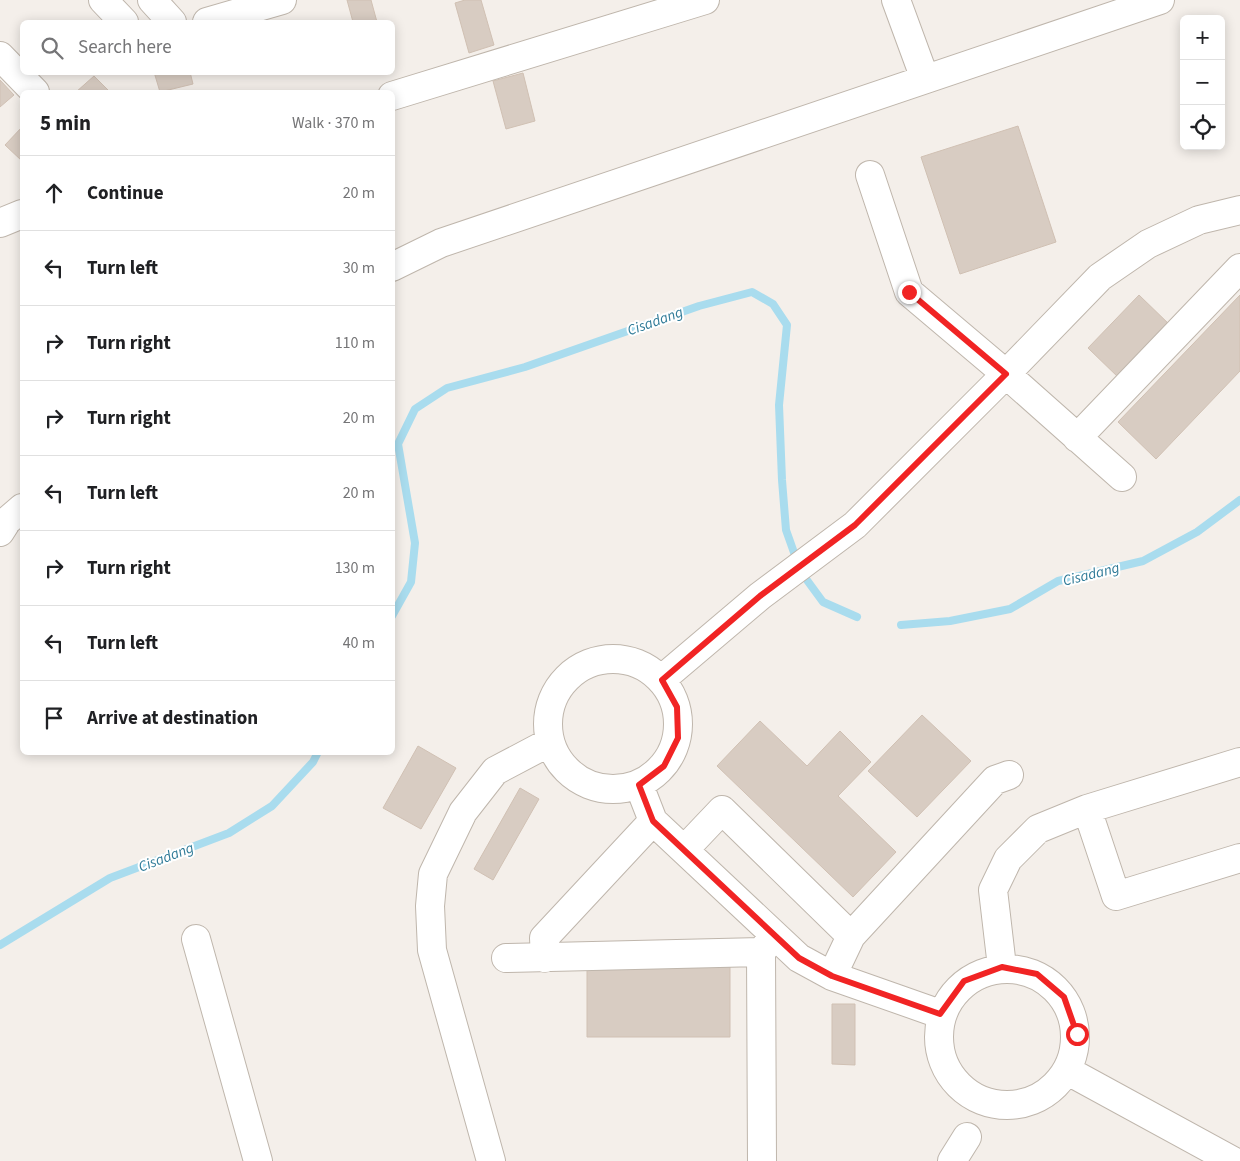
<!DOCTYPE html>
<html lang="en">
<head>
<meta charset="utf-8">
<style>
  :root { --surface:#fff; --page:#f6f6f6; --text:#202124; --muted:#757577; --line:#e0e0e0 }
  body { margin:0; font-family:"Source Sans 3",sans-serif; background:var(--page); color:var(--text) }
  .controls { position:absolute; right:15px; top:15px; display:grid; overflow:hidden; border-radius:8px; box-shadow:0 2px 12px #0003 }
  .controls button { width:45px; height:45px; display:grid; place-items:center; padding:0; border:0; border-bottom:1px solid var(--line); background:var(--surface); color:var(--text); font:25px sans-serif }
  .stop { position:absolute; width:15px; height:15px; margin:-11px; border:4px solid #f12424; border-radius:50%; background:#fff }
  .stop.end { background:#f12424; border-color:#fff; box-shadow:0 1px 5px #0008 }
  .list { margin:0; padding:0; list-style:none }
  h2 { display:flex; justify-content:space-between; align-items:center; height:65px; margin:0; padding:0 20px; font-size:21px }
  h2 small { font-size:16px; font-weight:400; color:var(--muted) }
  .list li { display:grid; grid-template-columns:32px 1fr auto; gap:15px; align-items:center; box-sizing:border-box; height:75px; padding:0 20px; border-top:1px solid var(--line) }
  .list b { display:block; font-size:19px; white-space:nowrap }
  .list em { font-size:16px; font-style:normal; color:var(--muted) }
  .icon { flex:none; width:28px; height:28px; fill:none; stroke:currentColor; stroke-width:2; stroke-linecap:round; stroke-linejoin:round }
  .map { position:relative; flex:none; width:1240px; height:1161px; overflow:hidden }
  .search { position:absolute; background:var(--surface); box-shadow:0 2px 12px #0003; left:20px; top:20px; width:375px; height:55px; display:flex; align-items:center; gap:12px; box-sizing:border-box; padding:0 18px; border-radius:8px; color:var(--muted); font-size:19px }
  .panel { position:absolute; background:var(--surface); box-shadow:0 2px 12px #0003; left:20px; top:90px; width:375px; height:665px; border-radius:8px }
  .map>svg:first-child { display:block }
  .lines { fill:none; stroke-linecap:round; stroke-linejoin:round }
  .stream { stroke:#a9dcee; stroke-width:8 }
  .building { fill:#d8ccc2; stroke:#d0c0b3 }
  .minor-casing { stroke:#bfb6ac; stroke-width:30 }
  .minor { stroke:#fff; stroke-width:28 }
  .route { stroke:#f12424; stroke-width:6 }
  .labels { text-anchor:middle; stroke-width:4; stroke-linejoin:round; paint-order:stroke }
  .water-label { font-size:15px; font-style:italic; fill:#307b98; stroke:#fff }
</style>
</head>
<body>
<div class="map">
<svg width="1240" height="1161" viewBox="0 0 1240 1161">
  <rect width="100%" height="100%" fill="#f4efea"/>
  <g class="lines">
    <path class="stream" d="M801 572 823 602 857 617
      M392 616 411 582 415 543 398 444 415 409 447 388 525 367 699 306 752 292 773 304 787 325 779 405 782 480 786 530 797 561
      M901 625 950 621 1010 609 1058 581 1143 561 1197 532 1240 500
      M0 945 110 878 229 833 272 806 313 762 318 752"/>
  </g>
  <path class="building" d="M347 0H371L377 22H353Z
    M465 0H481L494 45 469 53 455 3Z
    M154 72H190L193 84 160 92Z
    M523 73 535 121 506 129 493 81Z
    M94 76 110 92H76Z
    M0 80 14 95 0 107Z
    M1018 126 1056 242 960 274 921 157Z
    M22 127V161L5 145Z
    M1139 295 1171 326 1120 379 1088 348Z
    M1240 295V371L1156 459 1118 422Z
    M922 715 971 761 917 817 868 771Z
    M760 721 807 766 840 731 871 762 838 796 896 852 853 897 717 766Z
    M418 746 456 768 421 829 383 808Z
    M520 788 539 799 493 880 474 869Z
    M587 959H730V1037H587Z
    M832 1004H855V1065L832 1064Z"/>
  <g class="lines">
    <g class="minor-casing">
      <path id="minor" d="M103 0 124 22
        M152 0 172 22
        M896 0 925 79
        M207 22 282 0
        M0 56 35 92
        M392 96 705 0
        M870 175 909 292 1006 374 1122 477
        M0 223 22 214
        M392 267 441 243 1160 0
        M1077 438 1240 268
        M0 532 7 521 22 508
        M548 724a65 65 0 1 1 130 0a65 65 0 1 1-130 0Z
        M662 679 760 596 855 525 1006 374 1100 277 1148 244 1199 220 1240 210
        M639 785 653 821 799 958 832 976 940 1014
        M1087 809 1116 896 1240 858
        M684 850 722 810 851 936
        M196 939 258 1161
        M761 952 762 1161
        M506 958 761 952 774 936
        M545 958 544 938 653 821
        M1002 967 993 890 1008 859 1038 829 1087 809 1240 762
        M939 1037a68 68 0 1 1 136 0a68 68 0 1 1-136 0Z
        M832 976 851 936 995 780 1009 775
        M1068 1071 1233 1161
        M491 1161 432 950 430 906 433 874 463 812 495 771 548 743
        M952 1161 967 1137"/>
    </g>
    <use href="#minor" class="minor"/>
  </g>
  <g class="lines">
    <path class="route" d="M909 292 1006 374 855 525 760 596 662 680 677 707 678 738 664 766 639 785 653 821 799 958 832 976 940 1014 964 981 1002 967 1037 974 1064 997 1077 1034"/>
  </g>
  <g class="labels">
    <g class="water-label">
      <text transform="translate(655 321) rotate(-20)" y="5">Cisadang</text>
      <text transform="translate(1091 574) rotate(-14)" y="5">Cisadang</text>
      <text transform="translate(166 857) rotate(-21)" y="5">Cisadang</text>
    </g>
  </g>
</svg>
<div class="controls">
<button>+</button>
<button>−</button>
<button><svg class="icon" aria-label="locate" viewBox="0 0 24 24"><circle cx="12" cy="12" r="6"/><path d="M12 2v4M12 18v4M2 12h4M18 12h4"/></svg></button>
</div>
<div class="stop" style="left:1077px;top:1034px"></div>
<div class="stop end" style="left:909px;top:292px"></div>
<div class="search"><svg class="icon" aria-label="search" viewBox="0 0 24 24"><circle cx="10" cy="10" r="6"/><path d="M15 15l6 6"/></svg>Search here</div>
<section class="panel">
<h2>5 min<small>Walk · 370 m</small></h2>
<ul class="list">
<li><svg class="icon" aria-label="ahead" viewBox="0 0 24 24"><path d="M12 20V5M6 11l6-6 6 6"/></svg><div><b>Continue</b></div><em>20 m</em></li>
<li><svg class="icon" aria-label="left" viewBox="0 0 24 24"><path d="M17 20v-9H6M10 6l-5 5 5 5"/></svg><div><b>Turn left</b></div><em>30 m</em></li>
<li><svg class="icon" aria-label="right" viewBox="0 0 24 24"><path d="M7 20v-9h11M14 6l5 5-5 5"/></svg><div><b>Turn right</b></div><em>110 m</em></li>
<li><svg class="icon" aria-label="right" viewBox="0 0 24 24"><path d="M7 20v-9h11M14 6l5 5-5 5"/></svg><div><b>Turn right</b></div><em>20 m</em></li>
<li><svg class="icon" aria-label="left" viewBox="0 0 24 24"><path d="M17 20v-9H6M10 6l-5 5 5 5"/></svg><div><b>Turn left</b></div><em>20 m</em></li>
<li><svg class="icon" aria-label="right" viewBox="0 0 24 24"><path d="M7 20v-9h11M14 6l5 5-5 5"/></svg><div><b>Turn right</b></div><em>130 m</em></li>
<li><svg class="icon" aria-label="left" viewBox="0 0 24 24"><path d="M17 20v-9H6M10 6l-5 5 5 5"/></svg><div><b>Turn left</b></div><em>40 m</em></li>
<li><svg class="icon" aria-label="arrive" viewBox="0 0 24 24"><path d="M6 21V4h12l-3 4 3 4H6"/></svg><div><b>Arrive at destination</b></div></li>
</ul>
</section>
</div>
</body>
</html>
